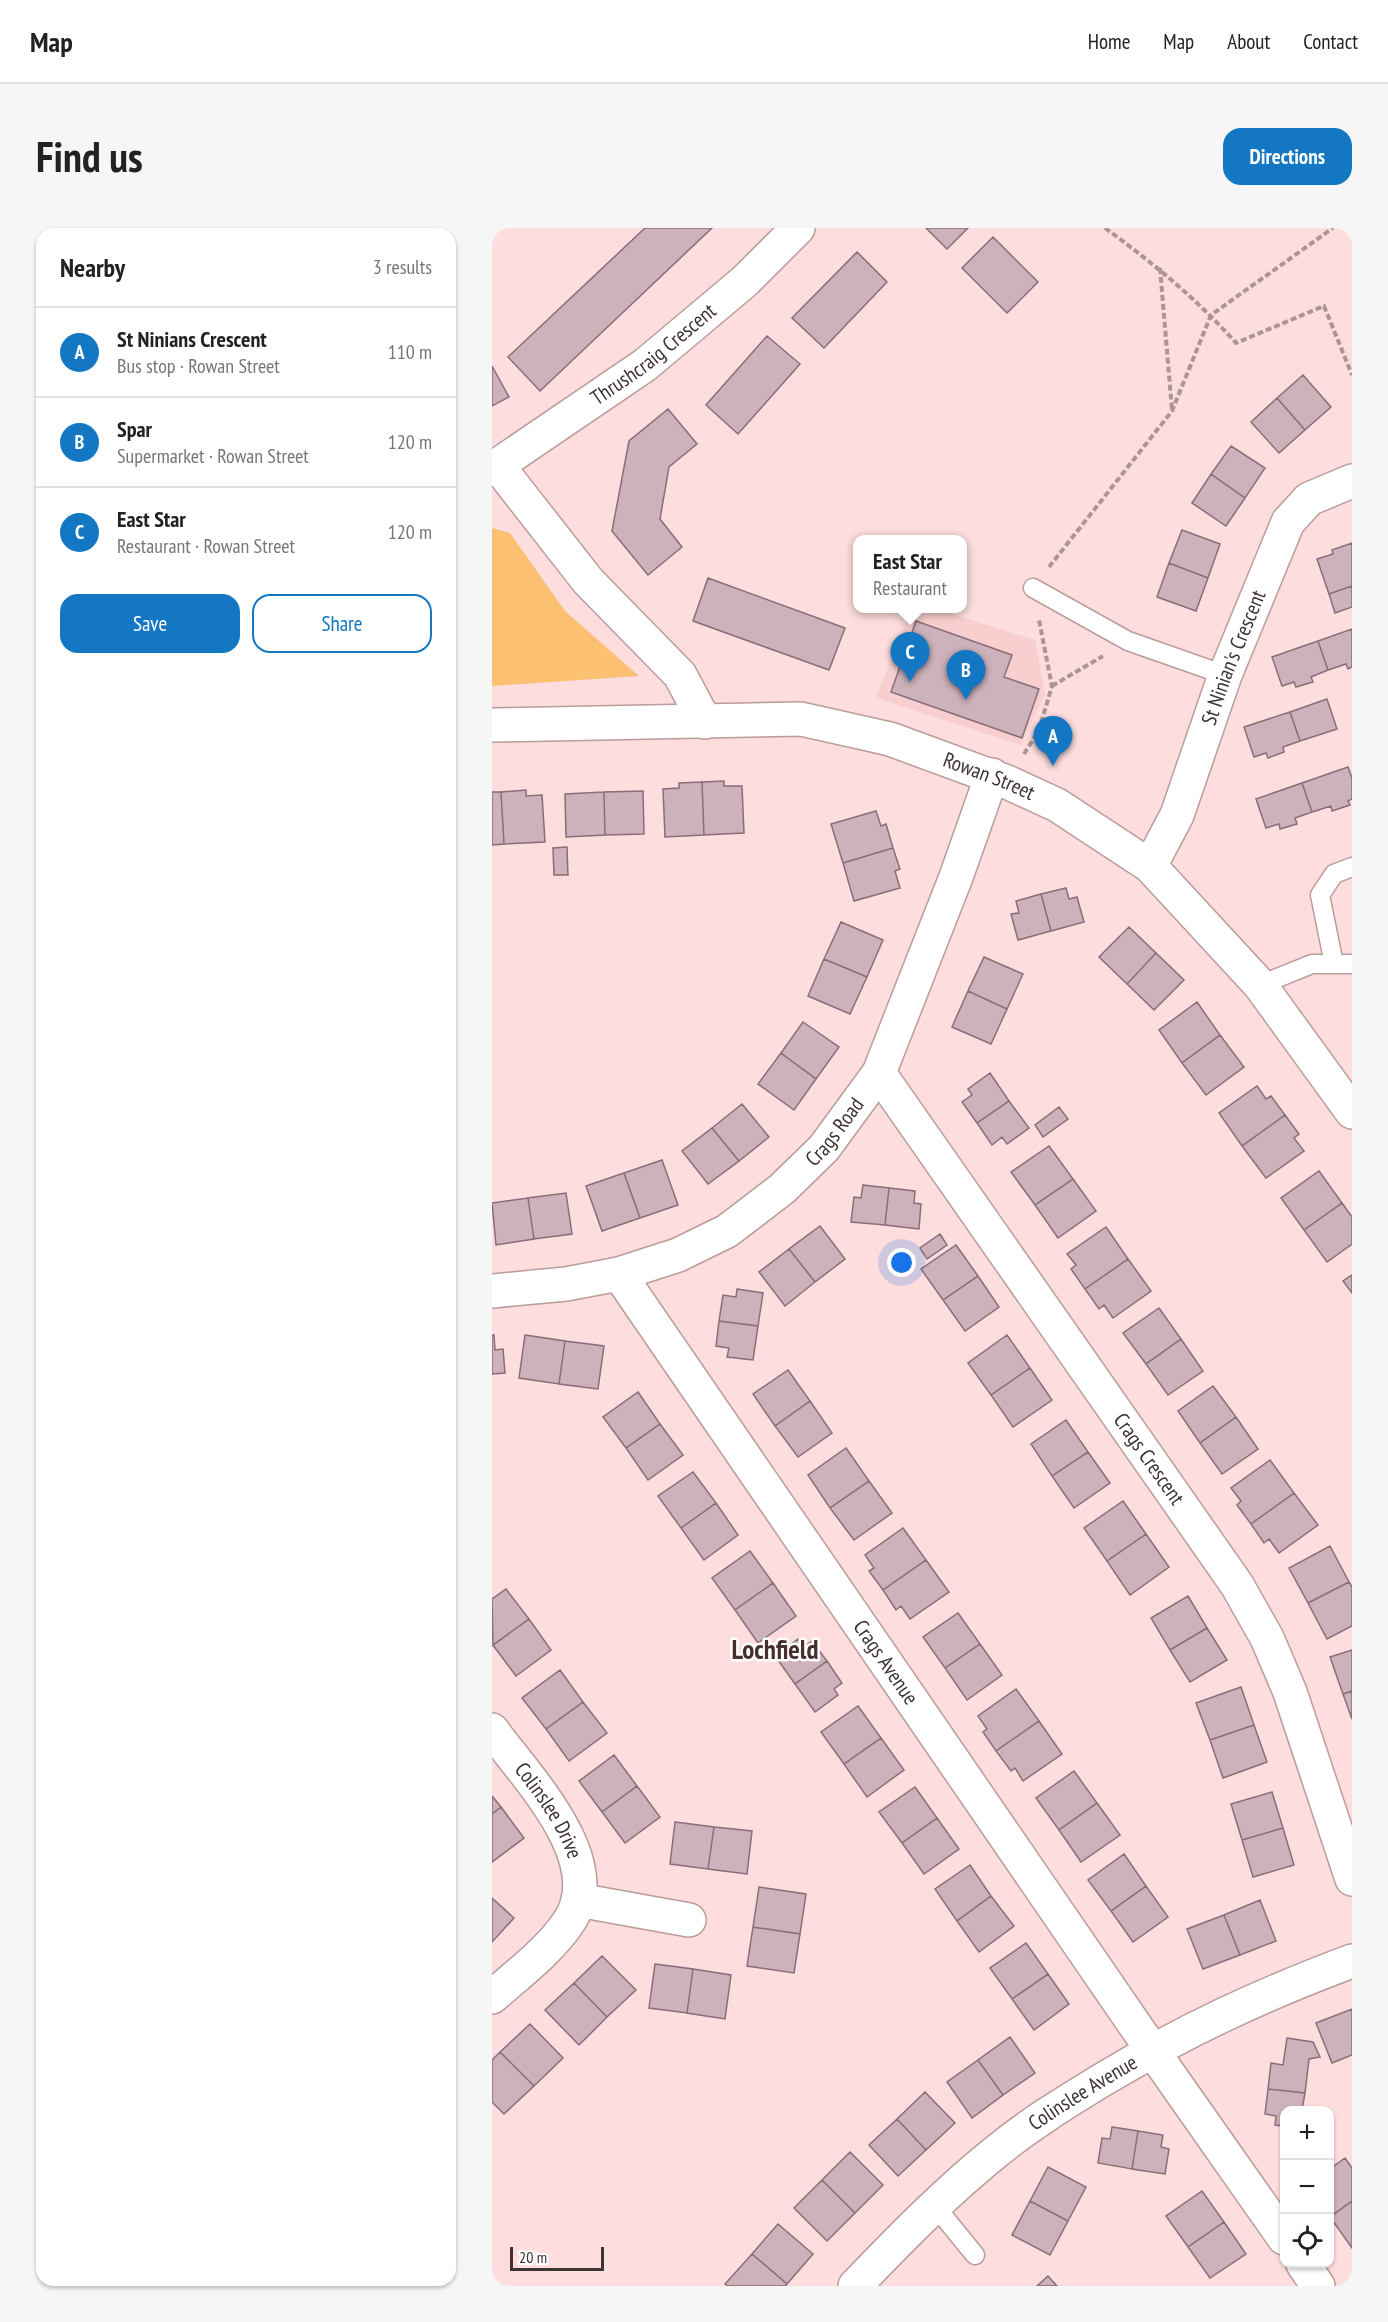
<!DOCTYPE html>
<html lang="en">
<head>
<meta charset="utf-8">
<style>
  :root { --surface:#fff; --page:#f6f6f6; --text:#222; --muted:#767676; --line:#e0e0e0; --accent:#1377c3 }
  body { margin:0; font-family:"PT Sans Narrow",sans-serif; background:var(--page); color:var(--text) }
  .controls { position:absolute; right:18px; bottom:18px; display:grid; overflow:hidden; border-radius:12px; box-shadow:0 2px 4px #0004 }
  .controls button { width:54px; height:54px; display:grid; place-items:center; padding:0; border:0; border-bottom:2px solid var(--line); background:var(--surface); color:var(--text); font:30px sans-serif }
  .scale { position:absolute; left:18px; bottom:15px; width:94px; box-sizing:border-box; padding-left:6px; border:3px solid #3e3232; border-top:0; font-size:16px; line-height:21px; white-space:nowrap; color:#3e3232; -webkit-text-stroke:4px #fff; paint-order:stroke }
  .you { position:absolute; left:410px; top:1035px; width:21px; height:21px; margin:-15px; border:4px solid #fff; border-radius:50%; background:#1a73e8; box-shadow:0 0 0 9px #1a73e833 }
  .badge { display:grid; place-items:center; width:39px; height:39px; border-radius:50%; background:var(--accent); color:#fff; font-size:20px; font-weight:700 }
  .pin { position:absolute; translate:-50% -50px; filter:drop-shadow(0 2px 3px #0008) }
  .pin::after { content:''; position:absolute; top:32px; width:21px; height:18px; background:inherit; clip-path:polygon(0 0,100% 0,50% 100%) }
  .popup { position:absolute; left:361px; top:307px; width:114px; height:78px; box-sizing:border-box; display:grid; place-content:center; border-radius:12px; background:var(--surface); filter:drop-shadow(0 2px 4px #0005); font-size:20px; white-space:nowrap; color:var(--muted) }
  .popup b { font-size:22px; color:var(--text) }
  .popup::after { content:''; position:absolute; left:50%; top:100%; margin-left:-12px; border:12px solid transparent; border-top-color:var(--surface) }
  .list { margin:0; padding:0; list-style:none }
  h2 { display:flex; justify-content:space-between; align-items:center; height:78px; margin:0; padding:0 24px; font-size:26px }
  h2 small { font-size:20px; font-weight:400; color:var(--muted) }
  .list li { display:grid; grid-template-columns:39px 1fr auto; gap:18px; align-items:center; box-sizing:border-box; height:90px; padding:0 24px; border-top:2px solid var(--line) }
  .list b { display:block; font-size:22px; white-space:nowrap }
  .list p { margin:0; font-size:20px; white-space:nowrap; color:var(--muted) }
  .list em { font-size:20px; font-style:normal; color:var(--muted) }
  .actions { display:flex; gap:12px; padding:18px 24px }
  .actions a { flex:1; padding:14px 0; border:2px solid var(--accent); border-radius:18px; text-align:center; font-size:21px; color:var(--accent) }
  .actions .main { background:var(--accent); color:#fff }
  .icon { flex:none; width:33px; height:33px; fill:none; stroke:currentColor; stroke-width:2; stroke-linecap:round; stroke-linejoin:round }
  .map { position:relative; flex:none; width:860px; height:2058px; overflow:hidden; border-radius:18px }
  header { display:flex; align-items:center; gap:36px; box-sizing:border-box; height:84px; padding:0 30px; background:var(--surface); border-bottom:2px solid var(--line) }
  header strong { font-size:28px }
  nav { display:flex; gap:33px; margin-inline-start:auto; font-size:21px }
  .intro { display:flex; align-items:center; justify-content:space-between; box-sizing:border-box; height:144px; padding:0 36px }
  h1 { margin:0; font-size:42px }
  .button { padding:15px 27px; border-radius:18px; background:var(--accent); color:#fff; font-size:21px; font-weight:700 }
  main { display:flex; gap:36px; padding:0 36px }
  aside { flex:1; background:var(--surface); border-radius:18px; box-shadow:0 2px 4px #0004 }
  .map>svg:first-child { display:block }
  .built { fill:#f8cfce }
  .green { fill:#fcc073 }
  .building { fill:#cdb1bb; stroke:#886e78; stroke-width:1.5 }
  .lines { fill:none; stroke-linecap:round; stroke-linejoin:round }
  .service-casing { stroke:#ba9c9b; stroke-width:21 }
  .minor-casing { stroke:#ba9c9b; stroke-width:36 }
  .tertiary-casing { stroke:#ba9c9b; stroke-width:36 }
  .path { stroke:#ad9595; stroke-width:4; stroke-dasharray:6 3; stroke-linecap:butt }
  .service { stroke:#fff; stroke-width:18 }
  .minor { stroke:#fff; stroke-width:33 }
  .tertiary { stroke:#fff; stroke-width:33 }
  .labels { text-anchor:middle; stroke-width:5; stroke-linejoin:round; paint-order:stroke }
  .street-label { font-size:21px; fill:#3e3232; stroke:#fff }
  .district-label { font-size:27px; font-weight:bold; fill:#472f2f; stroke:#fff }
</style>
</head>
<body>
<header>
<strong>Map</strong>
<nav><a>Home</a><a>Map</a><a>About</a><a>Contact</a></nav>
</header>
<div class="intro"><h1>Find us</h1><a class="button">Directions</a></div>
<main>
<aside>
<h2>Nearby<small>3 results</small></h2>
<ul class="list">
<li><span class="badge">A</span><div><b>St Ninians Crescent</b><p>Bus stop · Rowan Street</p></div><em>110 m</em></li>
<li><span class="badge">B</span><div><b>Spar</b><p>Supermarket · Rowan Street</p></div><em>120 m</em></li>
<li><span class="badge">C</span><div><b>East Star</b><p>Restaurant · Rowan Street</p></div><em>120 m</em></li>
</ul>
<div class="actions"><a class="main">Save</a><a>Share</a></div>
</aside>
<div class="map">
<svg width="860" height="2058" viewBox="0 0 860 2058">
  <rect width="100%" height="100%" fill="#fddddd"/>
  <path class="built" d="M419 381H444L543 412 553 466 529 517 384 470Z"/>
  <path class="green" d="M0 300 18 305 73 383 147 448 0 458Z"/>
  <path class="building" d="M153 0H220L48 163 16 129Z
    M434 0H476L455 21Z
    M501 9 546 54 515 85 470 40Z
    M365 24 395 54 332 120 300 90Z
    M275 108 308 136 246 206 214 177Z
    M0 138 17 169 0 178Z
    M811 147 839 179 813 202 785 170Z
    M785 170 813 202 787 225 759 194Z
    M176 181 205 216 177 239 168 291 190 319 156 347 120 303 137 213Z
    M739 218 773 240 753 270 719 246Z
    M719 246 753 270 734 298 700 275Z
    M690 302 728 316 716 350 677 335Z
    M860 315V358L837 366 825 331 841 326 840 322Z
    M677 335 716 350 704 383 665 369Z
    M216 350 353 400 337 442 201 393Z
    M860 358V379L843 385 837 366Z
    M424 393 520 427 512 449 547 461 530 510 399 464Z
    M860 401V439L856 441 854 436 836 442 826 413Z
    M826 413 836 442 819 449 821 454 804 459 802 454 790 458 780 429Z
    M835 471 845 501 808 513 798 484Z
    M798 484 808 513 791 519 792 524 776 530 774 525 762 529 752 499Z
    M856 539 860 550V571L856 573 858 577 840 583 839 578 820 584 810 555Z
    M232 553V558H250L252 605 212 607 210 554Z
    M210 554 212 607 173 609 171 561 187 560V555Z
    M810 555 820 584 803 590 805 596 788 601 787 596 774 600 764 571Z
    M34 562V568L50 567 53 614 12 616 9 564Z
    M151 563 152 606 113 607 112 564Z
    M0 564H9L12 616 0 617Z
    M112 564 113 607 74 609 73 566Z
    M384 583 389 598 394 596 401 620 351 635 339 596Z
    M75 619 76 647H62L61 620Z
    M401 620 408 641 403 643 408 660 362 673 351 635Z
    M574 660 577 671 585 669 592 694 559 703 549 666Z
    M549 666 559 703 526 712 519 686 527 685 524 673Z
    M349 694 391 712 375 749 332 731Z
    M637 699 664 725 635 756 607 729Z
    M664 725 692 752 662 782 635 756Z
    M492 729 531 746 515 781 476 763Z
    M332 731 375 749 358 786 316 768Z
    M476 763 515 781 499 816 460 799Z
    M705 774 728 807 690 835 667 802Z
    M311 794 347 819 324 851 289 825Z
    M728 807 752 839 714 867 690 835Z
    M289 825 324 851 302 882 266 856Z
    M498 845 517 873 485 895 470 874 480 867 476 861Z
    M765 858 774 871 779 868 793 887 750 918 727 885Z
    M517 873 537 900 515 916 510 909 500 917 485 895Z
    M250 876 277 909 247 933 220 900Z
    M567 879 576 891 551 909 543 897Z
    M793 887 807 906 802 910 812 923 774 950 750 918Z
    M220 900 247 933 216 956 190 923Z
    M557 918 581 951 543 977 519 944Z
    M170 932 186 977 148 990 132 945Z
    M827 943 850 975 812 1002 789 970Z
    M132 945 148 990 110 1003 94 958Z
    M581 951 604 983 566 1010 543 977Z
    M371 957 397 960 393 997 359 994 362 969 369 970Z
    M397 960 423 963 422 975 429 976 427 1001 393 997Z
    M74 965 80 1006 42 1011 36 970Z
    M36 970 42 1011 4 1017 0 975Z
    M850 975 860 989V1016L835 1034 812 1002Z
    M328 998 353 1031 323 1054 297 1021Z
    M614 999 636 1031 593 1061 579 1041 584 1037 575 1026Z
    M448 1006 455 1017 435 1031 428 1020Z
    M464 1017 486 1048 451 1072 429 1041Z
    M297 1021 323 1054 293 1078 267 1044Z
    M636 1031 659 1063 621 1090 612 1077 607 1081 593 1061Z
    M860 1047V1065L851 1053Z
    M486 1048 507 1079 473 1103 451 1072Z
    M245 1061 271 1065 266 1098 227 1093 231 1067 244 1069Z
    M667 1080 689 1111 654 1136 631 1105Z
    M227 1093 266 1098 261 1132 235 1129 237 1120 224 1118Z
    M0 1107H2L3 1122 11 1121 13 1145 0 1146Z
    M33 1107 73 1113 67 1156 27 1150Z
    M515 1107 538 1140 499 1167 476 1135Z
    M689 1111 711 1143 676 1167 654 1136Z
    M73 1113 112 1118 106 1161 67 1156Z
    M538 1140 560 1172 521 1199 499 1167Z
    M296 1142 318 1173 283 1198 261 1166Z
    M721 1158 744 1189 708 1215 686 1183Z
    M146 1164 168 1196 134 1220 111 1189Z
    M318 1173 340 1205 306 1229 283 1198Z
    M744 1189 766 1221 730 1246 708 1215Z
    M574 1192 596 1224 560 1248 539 1216Z
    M168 1196 191 1227 156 1252 134 1220Z
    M354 1220 377 1253 338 1280 316 1247Z
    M596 1224 618 1255 582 1280 560 1248Z
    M778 1232 802 1265 759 1296 745 1277 749 1273 739 1260Z
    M201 1244 224 1275 189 1300 166 1268Z
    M377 1253 400 1285 362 1312 338 1280Z
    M802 1265 826 1297 787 1325 777 1311 772 1315 759 1296Z
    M631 1273 654 1306 615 1333 592 1300Z
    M224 1275 246 1307 212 1332 189 1300Z
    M411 1300 434 1332 391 1362 377 1343 382 1340 373 1327Z
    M654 1306 677 1339 638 1367 615 1333Z
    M838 1318 857 1354 816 1375 797 1340Z
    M258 1323 281 1355 243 1382 220 1350Z
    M434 1332 457 1364 418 1391 409 1378 404 1382 391 1362Z
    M857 1354 860 1359V1398L835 1411 816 1375Z
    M281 1355 304 1388 266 1415 243 1382Z
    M14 1361 37 1391 1 1417 0 1371Z
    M696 1368 715 1400 678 1422 659 1390Z
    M466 1385 488 1416 453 1440 431 1409Z
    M37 1391 59 1422 24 1448 1 1417Z
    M715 1400 735 1432 698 1454 678 1422Z
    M306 1411 311 1419 320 1413 335 1433 303 1456 283 1428Z
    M488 1416 510 1447 475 1472 453 1440Z
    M860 1422V1463L851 1466 838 1429Z
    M335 1433 350 1455 342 1461 346 1467 323 1484 303 1456Z
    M68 1442 91 1474 54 1501 30 1470Z
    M749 1459 762 1497 718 1512 704 1475Z
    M524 1461 547 1493 504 1523 491 1504 495 1501 486 1488Z
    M860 1463V1491L851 1466Z
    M91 1474 115 1505 77 1533 54 1501Z
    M366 1478 389 1510 352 1536 329 1504Z
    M547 1493 570 1526 531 1553 523 1540 519 1543 504 1523Z
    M762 1497 775 1534 731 1550 718 1512Z
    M389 1510 412 1542 375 1569 352 1536Z
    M122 1527 145 1558 110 1584 87 1553Z
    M582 1543 605 1575 567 1602 544 1570Z
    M145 1558 168 1589 133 1615 110 1584Z
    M423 1559 445 1590 410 1615 387 1584Z
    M780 1564 791 1600 750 1612 739 1576Z
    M0 1568 9 1579 0 1586Z
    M605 1575 628 1607 589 1634 567 1602Z
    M9 1579 32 1610 0 1634V1586Z
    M445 1590 467 1621 432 1646 410 1615Z
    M183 1594 222 1599 216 1641 178 1636Z
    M222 1599 260 1603 255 1646 216 1641Z
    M791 1600 802 1637 761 1649 750 1612Z
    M632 1626 654 1658 619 1683 596 1652Z
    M478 1637 499 1668 465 1693 443 1661Z
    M654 1658 676 1689 641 1714 619 1683Z
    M267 1659 314 1666 308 1706 261 1699Z
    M499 1668 522 1698 487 1724 465 1693Z
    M0 1670 22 1690 0 1714Z
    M768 1672 784 1713 748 1727 732 1687Z
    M732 1687 748 1727 711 1741 695 1701Z
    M261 1699 308 1706 302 1745 255 1738Z
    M534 1715 556 1746 520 1771 498 1740Z
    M110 1728 144 1762 115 1789 82 1755Z
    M163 1736 201 1741 195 1785 157 1780Z
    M201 1741 239 1747 233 1791 195 1785Z
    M556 1746 577 1776 542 1802 520 1771Z
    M82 1755 115 1789 87 1817 53 1782Z
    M860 1781V1827L840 1835 824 1795Z
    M38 1796 71 1830 42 1858 8 1824Z
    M518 1809 543 1845 511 1867 486 1832Z
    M795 1810 821 1814 828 1829 817 1831 813 1865 776 1861 779 1835 791 1837Z
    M8 1824 42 1858 12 1886 0 1874V1832Z
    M486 1832 511 1867 480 1890 455 1854Z
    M776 1861 813 1865 810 1882H792V1898L783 1897 784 1888 773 1886Z
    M433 1864 463 1895 434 1922 405 1891Z
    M405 1891 434 1922 406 1948 377 1917Z
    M620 1899 646 1903 640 1941 606 1935 610 1910 618 1911Z
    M646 1903 671 1907 669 1919 677 1921 673 1946 640 1941Z
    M358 1924 391 1957 363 1985 330 1952Z
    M853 1930 860 1940V1973L838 1989V1941Z
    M556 1939 594 1959 576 1993 538 1973Z
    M330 1952 363 1985 335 2013 302 1980Z
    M710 1963 732 1994 696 2019 674 1988Z
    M538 1973 576 1993 558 2027 520 2007Z
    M860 1973V2020L838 1989Z
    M732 1994 754 2026 718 2050 696 2019Z
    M286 1996 321 2026 295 2056 260 2026Z
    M260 2026 295 2056 294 2058H236L233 2056Z
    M556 2048 565 2058H545Z"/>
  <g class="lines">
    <g class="service-casing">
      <path id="service" d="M541 360 636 413 733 447
        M842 736 828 667 842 646 860 639
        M768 757 820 736H860
        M443 1978 483 2027"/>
    </g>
    <g class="minor-casing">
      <g id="minor">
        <path d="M6 238 96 353 188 447 213 494"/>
        <path id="s1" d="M0 241 153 137 253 53 306 0"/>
        <path id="s2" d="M658 638 685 587 733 447 796 294 817 271 860 253"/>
        <path id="s3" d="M387 845 745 1357 775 1410 798 1464 860 1651"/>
        <path id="s4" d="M127 1046 660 1822 792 2010"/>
        <path id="s5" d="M0 1063 74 1056 127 1046 186 1027 235 1003 290 961 332 920 387 845 464 649 500 547"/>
        <path id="s6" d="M0 1502C34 1549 119 1634 76 1695 56 1724 26 1746 0 1769"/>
        <path d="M86 1672 197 1692"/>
        <path d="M811 2036 826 2058"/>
        <path id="s7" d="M363 2058C408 2011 454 1964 505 1923 538 1896 574 1874 610 1852 694 1802 769 1767 860 1733"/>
      </g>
    </g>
    <g class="tertiary-casing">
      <g id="tertiary">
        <path id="s8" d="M0 497 309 491 398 511 515 554 565 577 658 638 768 757 860 884"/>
      </g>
    </g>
    <path class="path" d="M613 0C661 35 705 71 744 115L832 78 860 147
      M668 40 680 182
      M557 339 680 183 719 87 841 0
      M560 458 611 428
      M532 526 547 502 560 458 547 392"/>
    <use href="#service" class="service"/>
    <use href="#minor" class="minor"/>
    <use href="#tertiary" class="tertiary"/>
  </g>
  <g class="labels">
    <g class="street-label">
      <text dy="7" stroke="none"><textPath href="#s1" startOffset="198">Thrushcraig Crescent</textPath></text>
      <text dy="7" stroke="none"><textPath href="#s2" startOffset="225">St Ninian's Crescent</textPath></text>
      <text dy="7" stroke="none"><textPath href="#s8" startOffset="506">Rowan Street</textPath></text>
      <text dy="7" stroke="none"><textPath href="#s5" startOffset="392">Crags Road</textPath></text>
      <text dy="7" stroke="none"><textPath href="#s3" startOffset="471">Crags Crescent</textPath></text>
      <text dy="7" stroke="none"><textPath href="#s4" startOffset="471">Crags Avenue</textPath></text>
      <text dy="7" stroke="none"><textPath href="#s6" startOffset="99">Colinslee Drive</textPath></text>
      <text dy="7" stroke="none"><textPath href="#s7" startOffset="300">Colinslee Avenue</textPath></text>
    </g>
    <g class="district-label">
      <text x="283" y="1431">Lochfield</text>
    </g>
  </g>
</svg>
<div class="controls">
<button>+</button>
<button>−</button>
<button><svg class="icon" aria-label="locate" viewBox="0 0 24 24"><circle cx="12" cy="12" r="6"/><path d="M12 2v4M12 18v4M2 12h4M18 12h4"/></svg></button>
</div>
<div class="scale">20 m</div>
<div class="you"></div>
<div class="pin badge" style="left:561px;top:538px">A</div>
<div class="pin badge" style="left:474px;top:472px">B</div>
<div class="pin badge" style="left:418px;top:454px">C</div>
<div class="popup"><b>East Star</b>Restaurant</div>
</div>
</main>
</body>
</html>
